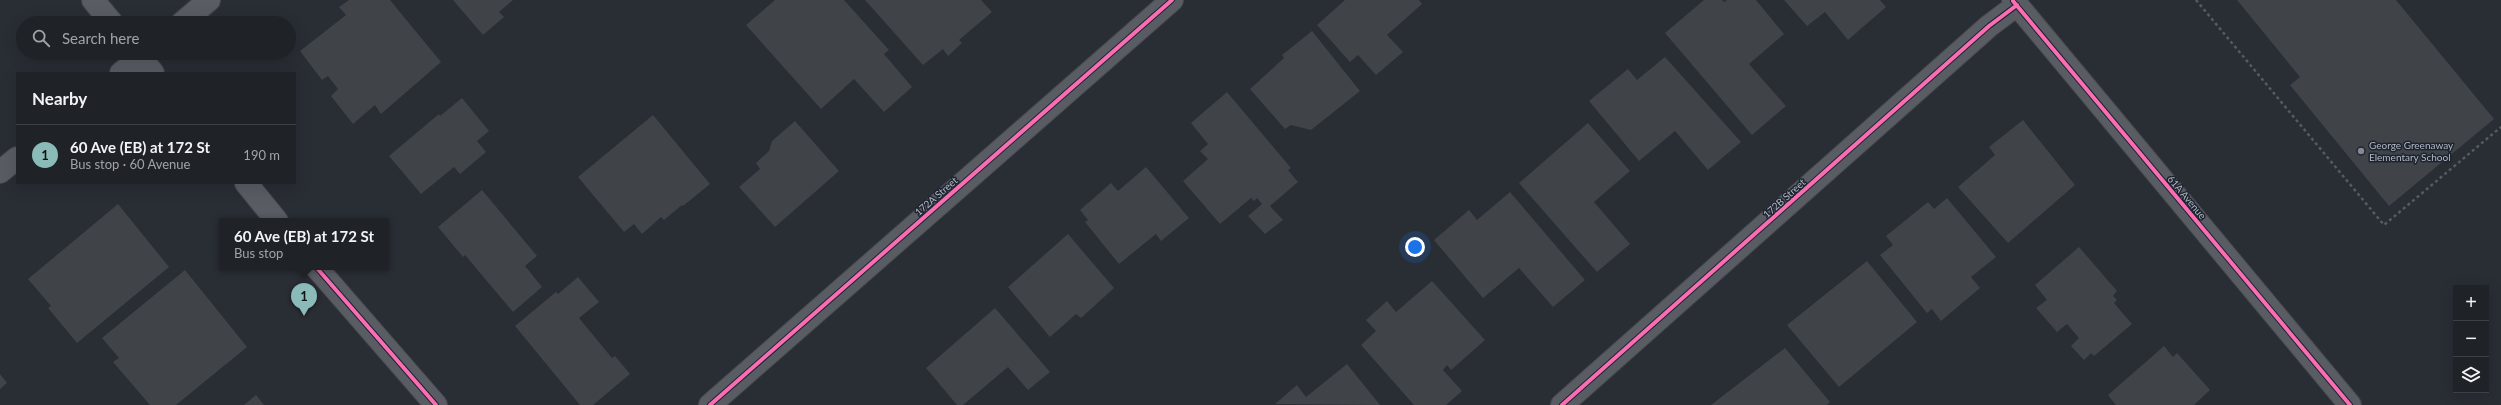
<!DOCTYPE html>
<html lang="en">
<head>
<meta charset="utf-8">
<style>
  :root { --surface:#1f2227; --page:#272a2f; --text:#f1f3f6; --muted:#a1a4a7; --line:#3c3f44; --accent:#8bbbb9 }
  body { margin:0; font-family:Lato,sans-serif; background:var(--page); color:var(--text) }
  .controls { position:absolute; right:12px; bottom:12px; display:grid; overflow:hidden; border-radius:0px; box-shadow:0 4px 16px #0002 }
  .controls button { width:36px; height:36px; display:grid; place-items:center; padding:0; border:0; border-bottom:1px solid var(--line); background:var(--surface); color:var(--text); font:20px sans-serif }
  .you { position:absolute; left:1415px; top:247px; width:14px; height:14px; margin:-10px; border:3px solid #fff; border-radius:50%; background:#1a73e8; box-shadow:0 0 0 6px #1a73e833 }
  .badge { display:grid; place-items:center; width:26px; height:26px; border-radius:50%; background:var(--accent); color:#111; font-size:13px; font-weight:700 }
  .pin { position:absolute; translate:-50% -33px; filter:drop-shadow(0 1px 2px #0008) }
  .pin::after { content:''; position:absolute; top:21px; width:14px; height:12px; background:inherit; clip-path:polygon(0 0,100% 0,50% 100%) }
  .popup { position:absolute; left:219px; top:218px; width:170px; height:52px; box-sizing:border-box; display:grid; place-content:center; border-radius:0px; background:var(--surface); filter:drop-shadow(0 1px 3px #0005); font-size:13px; white-space:nowrap; color:var(--muted) }
  .popup b { font-size:15px; color:var(--text) }
  .popup::after { content:''; position:absolute; left:50%; top:100%; margin-left:-8px; border:8px solid transparent; border-top-color:var(--surface) }
  .list { margin:0; padding:0; list-style:none }
  h2 { display:flex; justify-content:space-between; align-items:center; height:52px; margin:0; padding:0 16px; font-size:17px }
  h2 small { font-size:13px; font-weight:400; color:var(--muted) }
  .list li { display:grid; grid-template-columns:26px 1fr auto; gap:12px; align-items:center; box-sizing:border-box; height:60px; padding:0 16px; border-top:1px solid var(--line) }
  .list b { display:block; font-size:15px; white-space:nowrap }
  .list p { margin:0; font-size:13px; white-space:nowrap; color:var(--muted) }
  .list em { font-size:13px; font-style:normal; color:var(--muted) }
  .icon { flex:none; width:22px; height:22px; fill:none; stroke:currentColor; stroke-width:2; stroke-linecap:round; stroke-linejoin:round }
  .map { position:relative; flex:none; width:2501px; height:405px; overflow:hidden }
  .search { position:absolute; background:var(--surface); box-shadow:0 4px 16px #0002; left:16px; top:16px; width:280px; height:44px; display:flex; align-items:center; gap:10px; box-sizing:border-box; padding:0 14px; border-radius:22px; color:var(--muted); font-size:15px }
  .panel { position:absolute; background:var(--surface); box-shadow:0 4px 16px #0002; left:16px; top:72px; width:280px; height:112px; border-radius:0px }
  .map>svg:first-child { display:block }
  .building { fill:#404449 }
  .lines { fill:none; stroke-linecap:round; stroke-linejoin:round }
  .minor-casing { stroke:#45484d; stroke-width:24 }
  .path { stroke:#575b60; stroke-width:2.5; stroke-dasharray:3 3; stroke-linecap:butt }
  .minor { stroke:#595c63; stroke-width:22 }
  .cycleway-casing { stroke:#1d232f; stroke-width:6 }
  .cycleway { stroke:#f96db3; stroke-width:4 }
  .poi-dot { fill:#838893; stroke:#1d232f; stroke-width:1.5 }
  .labels { text-anchor:middle; stroke-width:3; stroke-linejoin:round; paint-order:stroke }
  .poi-label { font-size:10px; fill:#b3b9c6; stroke:#1d232f; text-anchor:start }
  .street-label { font-size:10px; fill:#b3b9c6; stroke:#1d232f }
</style>
</head>
<body>
<div class="map">
<svg width="2501" height="405" viewBox="0 0 2501 405">
  <rect width="100%" height="100%" fill="#292d34"/>
  <path class="building" d="M349 0H390L441 62 381 114 375 105 353 124 331 96 338 89 328 76 322 80 300 51 346 15 339 7Z
    M453 0H513L499 12 504 17 483 35Z
    M775 0H844L889 50 884 54 912 87 884 112 854 79 821 109 746 25Z
    M865 0H981L992 12 959 40 962 43 948 56 943 49 923 65Z
    M1345 0H1419L1422 4 1387 35 1403 52 1376 75 1358 55 1350 62 1317 25Z
    M1704 0H1722L1724 2 1727 0H1756L1784 34 1749 64 1786 106 1752 135 1665 33Z
    M1784 0H1880L1886 7 1848 40 1825 12 1807 26Z
    M2237 0H2396L2494 119 2389 206 2290 85 2300 77Z
    M1312 31 1360 91 1311 130 1291 125 1285 129 1250 89 1284 58 1282 55Z
    M1665 57 1741 142 1708 170 1675 131 1639 161 1589 101 1628 69 1637 80Z
    M1227 92 1291 168 1288 170 1298 182 1270 206 1283 220 1265 234 1248 216 1262 204 1257 198 1254 201 1251 198 1220 224 1183 181 1208 159 1200 151 1208 144 1191 123Z
    M462 98 489 131 477 141 486 152 460 174 454 167 421 194 389 156 439 114 440 116Z
    M653 115 710 184 683 206 682 205 664 220 661 217 642 234 634 224 624 232 578 177Z
    M2023 120 2075 185 2008 243 1958 187 1995 155 1989 147Z
    M795 121 839 171 775 227 739 187 760 169 756 163 769 151 772 141Z
    M1588 123 1630 171 1594 202 1630 244 1597 272 1519 183Z
    M1146 167 1189 218 1161 241 1156 234 1119 264 1085 222 1088 220 1080 210 1111 183 1118 191Z
    M482 190 537 256 525 266 542 287 513 312 465 255 463 257 438 227Z
    M1510 192 1585 280 1553 307 1519 268 1483 298 1434 240 1469 210 1477 220Z
    M1947 198 1996 257 1971 277 1980 288 1941 321 1932 309 1927 313 1880 255 1893 245 1886 236 1928 202 1934 209Z
    M118 204 169 267 77 343 48 308 51 306 28 279Z
    M1068 234 1114 288 1081 318 1076 314 1050 337 1008 287Z
    M2079 247 2117 291 2113 296 2117 300 2114 303 2132 324 2094 356 2091 353 2084 360 2071 346 2079 338 2067 324 2057 332 2036 308 2047 300 2035 285Z
    M1867 261 1917 322 1839 387 1787 325Z
    M185 270 247 347 176 405H150L113 362 119 358 102 338Z
    M578 277 599 302 579 318 612 358 615 356 630 374 593 405H580L515 326 556 292 558 294Z
    M1432 281 1485 340 1451 370 1447 365 1443 370 1462 391 1446 405H1414L1361 345 1376 331 1366 320 1387 301 1396 312Z
    M995 308 1050 372 1028 390 1008 367 963 405H957L926 368Z
    M2164 346 2173 357 2177 353 2210 390 2194 405H2116L2108 395Z
    M1785 348 1830 402 1827 405H1711Z
    M1347 364 1380 405 1275 404 1297 385 1306 397Z
    M0 374 7 383 0 389Z
    M256 395 264 405H244Z"/>
  <g class="lines">
    <g class="minor-casing">
      <path id="minor" d="M93 0 112 23
        M2013 0 2350 405
        M182 23 209 0
        M137 53 153 73
        M121 73 146 53
        M0 172 17 158
        M246 183 277 221
        M316 267 436 405
        M710 405 1172 0
        M1562 405 1989 26 2017 5"/>
    </g>
    <path class="path" d="M2196 0 2384 225 2501 127"/>
    <use href="#minor" class="minor"/>
    <g class="cycleway-casing">
      <path id="cycleway" d="M2013 1 2350 405
        M316 267 436 405
        M710 405 1172 0
        M1562 405 1989 26 2017 5"/>
    </g>
    <use href="#cycleway" class="cycleway"/>
  </g>
  <circle class="poi-dot" cx="2361" cy="151" r="4"/>
  <g class="labels">
    <g class="poi-label">
      <text x="2369" y="149">George Greenaway<tspan x="2369" dy="12">Elementary School</tspan></text>
    </g>
    <g class="street-label">
      <text transform="translate(936 196) rotate(-41)" y="4">172A Street</text>
      <text transform="translate(2187 197) rotate(50)" y="4">61A Avenue</text>
      <text transform="translate(1784 198) rotate(-42)" y="4">172B Street</text>
    </g>
  </g>
</svg>
<div class="controls">
<button>+</button>
<button>−</button>
<button><svg class="icon" aria-label="layers" viewBox="0 0 24 24"><path d="M12 4l9 5-9 5-9-5zM3 14l9 5 9-5"/></svg></button>
</div>
<div class="you"></div>
<div class="pin badge" style="left:304px;top:316px">1</div>
<div class="popup"><b>60 Ave (EB) at 172 St</b>Bus stop</div>
<div class="search"><svg class="icon" aria-label="search" viewBox="0 0 24 24"><circle cx="10" cy="10" r="6"/><path d="M15 15l6 6"/></svg>Search here</div>
<section class="panel">
<h2>Nearby<small></small></h2>
<ul class="list">
<li><span class="badge">1</span><div><b>60 Ave (EB) at 172 St</b><p>Bus stop · 60 Avenue</p></div><em>190 m</em></li>
</ul>
</section>
</div>
</body>
</html>
